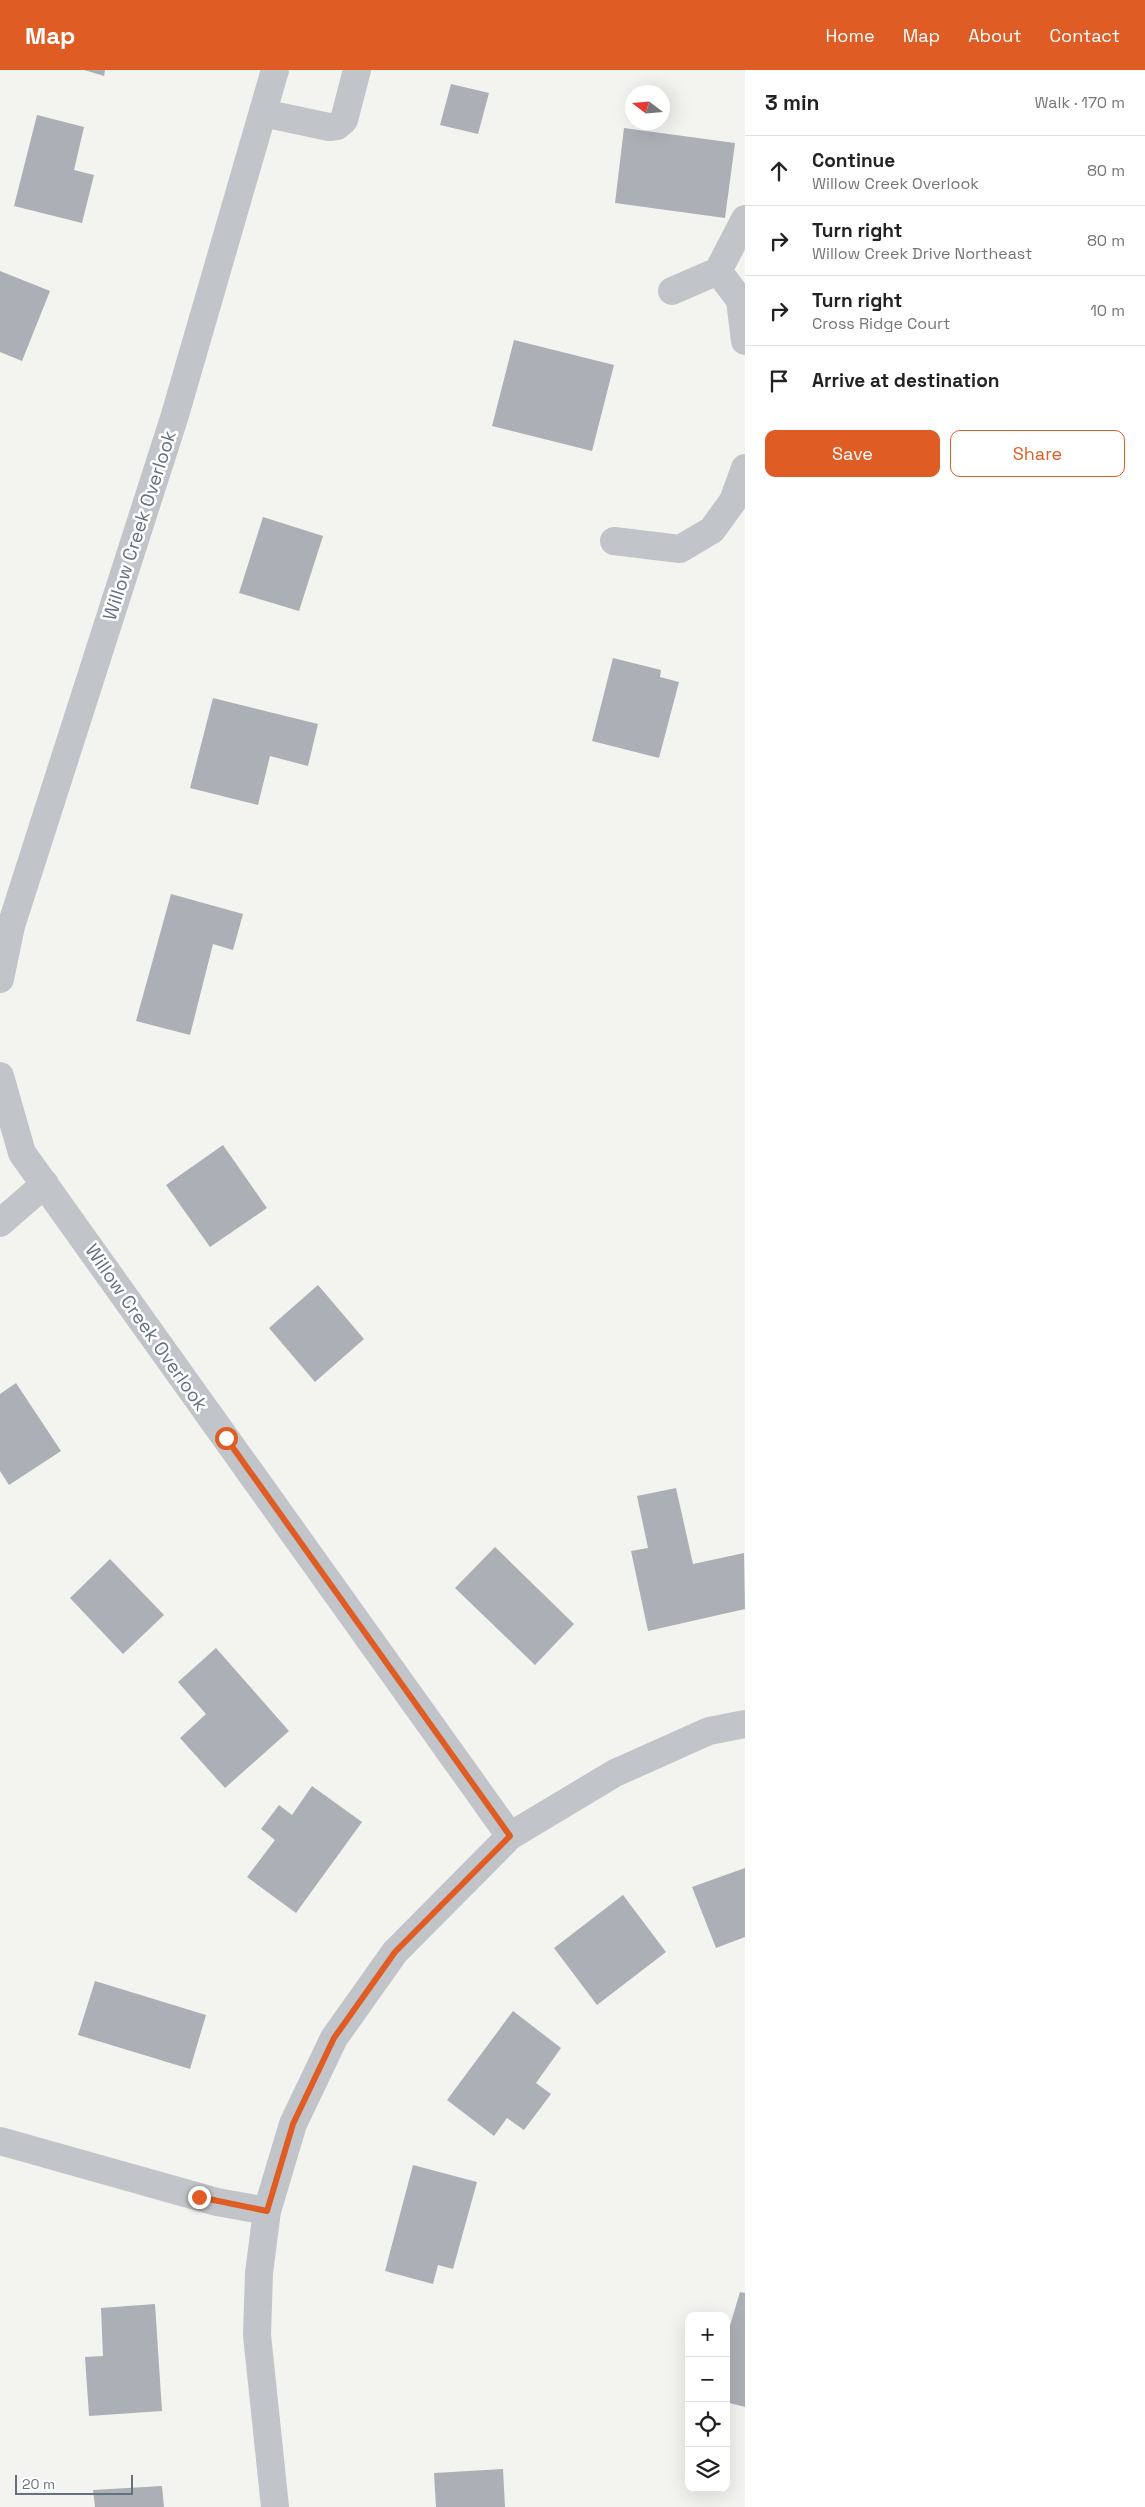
<!DOCTYPE html>
<html lang="en">
<head>
<meta charset="utf-8">
<style>
  :root { --surface:#fff; --page:#f2f2f2; --text:#222; --muted:#767676; --line:#e0e0e0; --accent:#df5d24 }
  body { margin:0; font-family:"Space Grotesk",sans-serif; background:var(--page); color:var(--text) }
  .controls { position:absolute; right:15px; bottom:15px; display:grid; overflow:hidden; border-radius:10px; box-shadow:0 5px 20px #0002 }
  .controls button { width:45px; height:45px; display:grid; place-items:center; padding:0; border:0; border-bottom:1px solid var(--line); background:var(--surface); color:var(--text); font:25px sans-serif }
  .compass { position:absolute; left:625px; top:15px; width:45px; height:45px; border-radius:50%; background:var(--surface); box-shadow:0 5px 20px #0002; rotate:286deg }
  .scale { position:absolute; left:15px; bottom:12px; width:118px; box-sizing:border-box; padding-left:5px; border:2px solid #637180; border-top:0; font-size:14px; line-height:18px; white-space:nowrap; color:#637180; -webkit-text-stroke:4px #fff; paint-order:stroke }
  .stop { position:absolute; width:15px; height:15px; margin:-11px; border:4px solid #df5d24; border-radius:50%; background:#fff }
  .stop.end { background:#df5d24; border-color:#fff; box-shadow:0 1px 5px #0008 }
  .list { margin:0; padding:0; list-style:none }
  h2 { display:flex; justify-content:space-between; align-items:center; height:65px; margin:0; padding:0 20px; font-size:21px }
  h2 small { font-size:16px; font-weight:400; color:var(--muted) }
  .list li { display:grid; grid-template-columns:32px 1fr auto; gap:15px; align-items:center; box-sizing:border-box; height:70px; padding:0 20px; border-top:1px solid var(--line) }
  .list b { display:block; font-size:19px; white-space:nowrap }
  .list p { margin:0; font-size:16px; white-space:nowrap; color:var(--muted) }
  .list em { font-size:16px; font-style:normal; color:var(--muted) }
  .actions { display:flex; gap:10px; padding:15px 20px }
  .actions a { flex:1; padding:11px 0; border:1px solid var(--accent); border-radius:10px; text-align:center; font-size:18px; color:var(--accent) }
  .actions .main { background:var(--accent); color:#fff }
  .icon { flex:none; width:28px; height:28px; fill:none; stroke:currentColor; stroke-width:2; stroke-linecap:round; stroke-linejoin:round }
  .map { position:relative; flex:none; width:745px; height:2437px; overflow:hidden }
  header { display:flex; align-items:center; gap:30px; box-sizing:border-box; height:70px; padding:0 25px; background:var(--accent); color:#fff }
  header strong { font-size:24px }
  nav { display:flex; gap:28px; margin-inline-start:auto; font-size:18px }
  main { display:flex }
  aside { flex:1; background:var(--surface) }
  .map>svg:first-child { display:block }
  .building { fill:#aab0b5 }
  .lines { fill:none; stroke-linecap:round; stroke-linejoin:round }
  .minor { stroke:#c1c4c8; stroke-width:28 }
  .route { stroke:#df5d24; stroke-width:6 }
  .labels { text-anchor:middle; stroke-width:5; stroke-linejoin:round; paint-order:stroke }
  .street-label { font-size:19px; fill:#637180; stroke:#fff }
</style>
</head>
<body>
<header>
<strong>Map</strong>
<nav><a>Home</a><a>Map</a><a>About</a><a>Contact</a></nav>
</header>
<main>
<div class="map">
<svg width="745" height="2437" viewBox="0 0 745 2437">
  <rect width="100%" height="100%" fill="#f3f4ef"/>
  <path class="building" d="M84 0H105L104 6Z
    M451 14 489 23 478 64 440 55Z
    M37 45 84 57 74 100 94 105 82 153 14 136Z
    M624 58 735 73 725 148 615 133Z
    M0 201 50 221 22 291 0 282Z
    M514 270 614 295 592 381 492 356Z
    M263 447 323 466 299 541 239 523Z
    M613 588 661 600 660 607 679 612 659 688 592 671Z
    M213 628 318 654 308 696 270 686 258 735 190 718Z
    M171 824 243 844 233 880 213 874 190 965 136 951Z
    M223 1075 267 1138 210 1177 166 1115Z
    M318 1215 364 1269 315 1312 269 1258Z
    M16 1313 61 1381 9 1415 0 1401V1324Z
    M676 1418 693 1494 744 1483 745 1539 648 1561 631 1481 648 1478 637 1426Z
    M495 1477 574 1554 535 1595 455 1518Z
    M110 1489 164 1545 123 1584 70 1528Z
    M216 1578 289 1661 225 1718 180 1668 206 1644 178 1612Z
    M312 1716 362 1752 296 1843 247 1807 275 1770 261 1759 279 1735 292 1745Z
    M745 1798V1867L716 1878 692 1817Z
    M623 1825 666 1882 597 1935 554 1878Z
    M95 1911 206 1945 190 1999 78 1965Z
    M513 1941 561 1978 536 2013 551 2024 524 2060 507 2048 494 2066 447 2030Z
    M413 2095 477 2112 453 2199 438 2195 433 2214 385 2201Z
    M740 2222 745 2223V2337L726 2332V2269Z
    M155 2234 162 2341 89 2346 85 2287 103 2286 101 2238Z
    M503 2399 505 2437H436L434 2403Z
    M162 2416 164 2437H95L93 2420Z"/>
  <g class="lines">
    <path class="minor" d="M263 43 329 57 337 56 344 50 357 0
      M718 201 740 230 745 271
      M672 221 718 201 745 149
      M614 471 680 479 712 460 733 431 745 398
      M0 909 11 856 175 345 275 0
      M0 1006 22 1083 510 1766
      M0 1153 45 1114
      M0 2071 217 2132 267 2141
      M275 2437 257 2265 259 2203 267 2141 293 2054 334 1968 395 1882 510 1766 615 1703 709 1661 745 1654"/>
  </g>
  <g class="lines">
    <path class="route" d="M199 2127 267 2141 293 2054 334 1968 395 1882 510 1766 226 1368"/>
  </g>
  <g class="labels">
    <g class="street-label">
      <text transform="translate(139 455) rotate(-72)" y="7">Willow Creek Overlook</text>
      <text transform="translate(147 1257) rotate(55)" y="7">Willow Creek Overlook</text>
    </g>
  </g>
</svg>
<div class="controls">
<button>+</button>
<button>−</button>
<button><svg class="icon" aria-label="locate" viewBox="0 0 24 24"><circle cx="12" cy="12" r="6"/><path d="M12 2v4M12 18v4M2 12h4M18 12h4"/></svg></button>
<button><svg class="icon" aria-label="layers" viewBox="0 0 24 24"><path d="M12 4l9 5-9 5-9-5zM3 14l9 5 9-5"/></svg></button>
</div>
<svg class="compass" viewBox="-18 -18 36 36"><path d="M0-13l5 13h-10z" fill="#e53935"/><path d="M0 13l5-13h-10z" fill="#767676"/></svg>
<div class="scale">20 m</div>
<div class="stop" style="left:226px;top:1368px"></div>
<div class="stop end" style="left:199px;top:2127px"></div>
</div>
<aside>
<h2>3 min<small>Walk · 170 m</small></h2>
<ul class="list">
<li><svg class="icon" aria-label="ahead" viewBox="0 0 24 24"><path d="M12 20V5M6 11l6-6 6 6"/></svg><div><b>Continue</b><p>Willow Creek Overlook</p></div><em>80 m</em></li>
<li><svg class="icon" aria-label="right" viewBox="0 0 24 24"><path d="M7 20v-9h11M14 6l5 5-5 5"/></svg><div><b>Turn right</b><p>Willow Creek Drive Northeast</p></div><em>80 m</em></li>
<li><svg class="icon" aria-label="right" viewBox="0 0 24 24"><path d="M7 20v-9h11M14 6l5 5-5 5"/></svg><div><b>Turn right</b><p>Cross Ridge Court</p></div><em>10 m</em></li>
<li><svg class="icon" aria-label="arrive" viewBox="0 0 24 24"><path d="M6 21V4h12l-3 4 3 4H6"/></svg><div><b>Arrive at destination</b></div></li>
</ul>
<div class="actions"><a class="main">Save</a><a>Share</a></div>
</aside>
</main>
</body>
</html>
